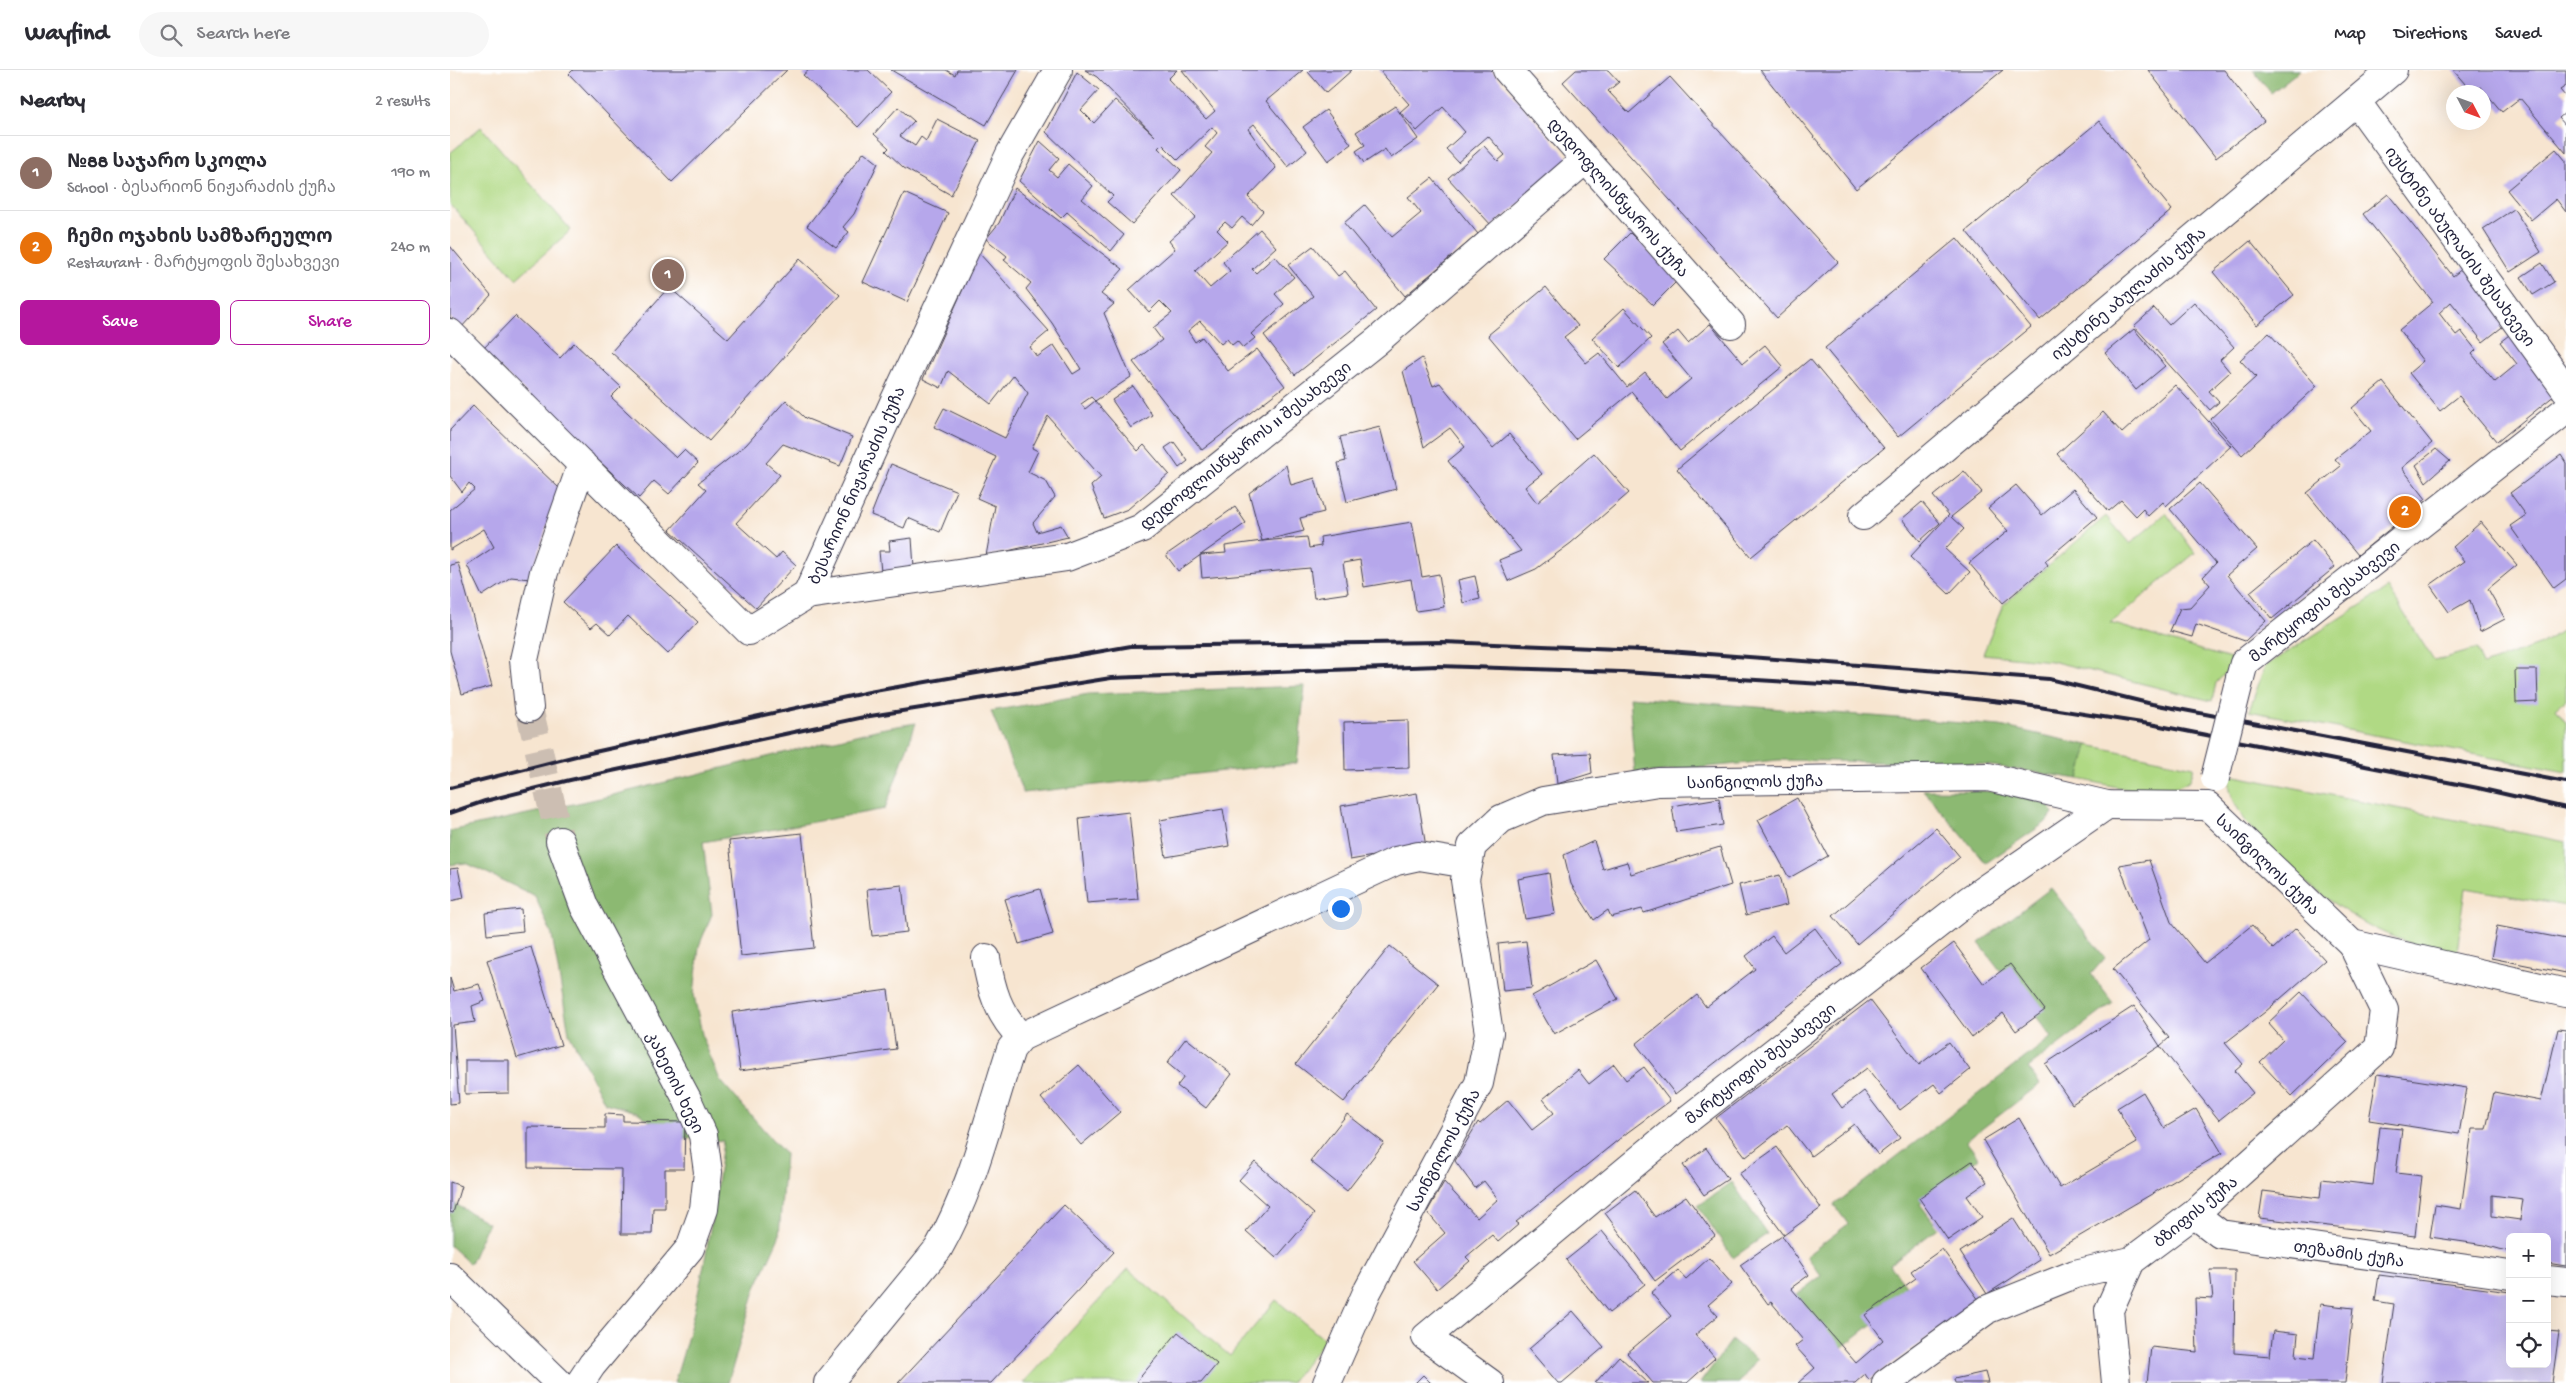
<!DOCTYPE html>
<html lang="en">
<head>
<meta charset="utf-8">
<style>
  :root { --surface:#fff; --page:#f7f7f7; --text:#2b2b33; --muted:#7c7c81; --line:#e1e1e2; --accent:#b5179e }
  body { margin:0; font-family:"Gochi Hand","Noto Sans Georgian",sans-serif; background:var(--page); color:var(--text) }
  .controls { position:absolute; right:15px; bottom:15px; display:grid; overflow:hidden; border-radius:8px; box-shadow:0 5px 20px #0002 }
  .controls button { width:45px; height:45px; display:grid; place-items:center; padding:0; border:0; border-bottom:1px solid var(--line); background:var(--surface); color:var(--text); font:25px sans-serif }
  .compass { position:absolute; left:1996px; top:15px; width:45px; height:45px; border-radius:50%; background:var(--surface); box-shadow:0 5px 20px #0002; rotate:131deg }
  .you { position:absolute; left:890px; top:838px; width:18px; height:18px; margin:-12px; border:4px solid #fff; border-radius:50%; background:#1a73e8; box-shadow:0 0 0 8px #1a73e833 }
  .badge { display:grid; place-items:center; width:32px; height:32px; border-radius:50%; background:var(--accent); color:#fff; font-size:16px; font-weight:700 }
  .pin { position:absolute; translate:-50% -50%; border:2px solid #fff; box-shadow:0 1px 5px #0006 }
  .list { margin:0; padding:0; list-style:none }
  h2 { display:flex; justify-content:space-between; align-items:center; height:65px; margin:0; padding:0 20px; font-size:21px }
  h2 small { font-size:16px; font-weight:400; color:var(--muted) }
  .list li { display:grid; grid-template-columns:32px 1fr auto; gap:15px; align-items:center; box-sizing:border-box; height:75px; padding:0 20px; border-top:1px solid var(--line) }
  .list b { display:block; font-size:19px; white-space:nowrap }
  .list p { margin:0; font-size:16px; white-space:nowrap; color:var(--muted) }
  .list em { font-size:16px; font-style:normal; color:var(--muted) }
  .actions { display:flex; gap:10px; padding:15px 20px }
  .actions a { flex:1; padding:11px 0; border:1px solid var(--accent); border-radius:8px; text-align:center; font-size:18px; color:var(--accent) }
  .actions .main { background:var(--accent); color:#fff }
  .icon { flex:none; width:28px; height:28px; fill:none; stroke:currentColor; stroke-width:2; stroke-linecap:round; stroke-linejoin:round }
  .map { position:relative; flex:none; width:2116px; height:1313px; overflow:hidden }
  header { display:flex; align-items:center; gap:30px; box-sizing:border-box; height:70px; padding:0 25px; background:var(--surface); border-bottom:1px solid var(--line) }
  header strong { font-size:24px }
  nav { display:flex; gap:28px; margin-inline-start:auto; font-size:18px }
  .search { width:350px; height:45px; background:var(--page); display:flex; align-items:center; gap:12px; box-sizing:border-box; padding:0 18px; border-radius:28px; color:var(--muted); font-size:19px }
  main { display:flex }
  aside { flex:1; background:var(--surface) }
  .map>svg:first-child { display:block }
  .green { fill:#b0d984; stroke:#697e60 }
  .forest { fill:#8cb972; stroke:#576e56 }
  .building { fill:#b6a7eb; fill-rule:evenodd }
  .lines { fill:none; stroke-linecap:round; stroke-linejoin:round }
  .minor-tunnel { stroke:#ccbeb2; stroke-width:28; stroke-dasharray:28 14; stroke-linecap:butt }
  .minor-casing { stroke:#423f51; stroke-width:30 }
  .tertiary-casing { stroke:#423f51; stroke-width:30 }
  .minor { stroke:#fff; stroke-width:28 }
  .tertiary { stroke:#fff; stroke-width:28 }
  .rail { stroke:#22223b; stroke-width:4 }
  .tertiary-bridge-casing { stroke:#423f51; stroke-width:30; stroke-linecap:butt }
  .tertiary-bridge { stroke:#fff; stroke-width:28 }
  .labels { text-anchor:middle; stroke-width:4; stroke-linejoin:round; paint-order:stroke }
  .street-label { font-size:16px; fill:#22223b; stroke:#fff }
</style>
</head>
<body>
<header>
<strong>Wayfind</strong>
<div class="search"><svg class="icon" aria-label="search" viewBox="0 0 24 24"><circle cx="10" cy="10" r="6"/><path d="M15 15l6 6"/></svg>Search here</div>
<nav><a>Map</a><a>Directions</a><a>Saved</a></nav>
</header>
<main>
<aside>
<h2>Nearby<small>2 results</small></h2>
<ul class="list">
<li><span class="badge" style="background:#8d6e63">1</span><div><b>№88 საჯარო სკოლა</b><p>School · ბესარიონ ნიჟარაძის ქუჩა</p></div><em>190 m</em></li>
<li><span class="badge" style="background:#e8710a">2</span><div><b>ჩემი ოჯახის სამზარეულო</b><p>Restaurant · მარტყოფის შესახვევი</p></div><em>240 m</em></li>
</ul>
<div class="actions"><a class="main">Save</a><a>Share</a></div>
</aside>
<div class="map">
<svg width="2116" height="1313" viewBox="0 0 2116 1313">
  <rect width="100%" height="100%" fill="#fff"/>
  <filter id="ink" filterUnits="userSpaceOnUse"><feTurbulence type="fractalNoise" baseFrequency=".02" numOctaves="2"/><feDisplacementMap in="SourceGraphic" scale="10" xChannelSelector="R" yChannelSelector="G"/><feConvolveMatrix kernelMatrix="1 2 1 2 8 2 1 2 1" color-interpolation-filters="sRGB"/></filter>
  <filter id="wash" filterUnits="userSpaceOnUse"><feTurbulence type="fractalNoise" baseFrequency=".0096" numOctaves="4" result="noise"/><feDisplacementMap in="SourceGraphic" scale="20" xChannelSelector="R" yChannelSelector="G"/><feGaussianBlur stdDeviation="1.12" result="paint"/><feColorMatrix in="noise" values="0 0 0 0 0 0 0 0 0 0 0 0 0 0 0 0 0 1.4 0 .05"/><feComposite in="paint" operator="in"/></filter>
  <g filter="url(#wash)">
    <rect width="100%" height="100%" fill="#f7e5d0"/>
    <path class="green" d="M31 57 121 160 66 209 0 134V83Z
      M1716 443 1745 483 1661 553 1787 591 1766 613 1762 631 1601 591 1533 584 1553 535 1656 446 1680 474Z
      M1938 518 1984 591 2027 579 2033 595 2091 574 2116 558V630L2106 638 2116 652V702L1799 641 1815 596Z
      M1638 675 1744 697 1740 710 1713 724 1691 722 1629 709Z
      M1781 705 2116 772V836L2016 818 2006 888C1981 879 1954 873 1930 861 1883 839 1794 771 1780 720 1779 716 1781 710 1781 705Z
      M678 1199 780 1286 826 1230 875 1270 840 1313H573Z"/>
    <path class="forest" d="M1803 0H1850L1821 23Z
      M855 616 847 693 573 723 541 641 639 624Z
      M1179 627 1550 656 1638 675 1629 709 1529 694 1329 690 1185 704Z
      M466 653 435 739 253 772 262 844 249 876 244 925 253 969 270 1010 335 1084 329 1167 305 1220 278 1313H224C250 1234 262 1154 273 1071L224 1067 187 1042 155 1033 119 963 102 865 85 826 16 793 0 795V761L155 727 430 659Z
      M1473 720C1515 721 1561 717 1600 736L1603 743 1595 753 1536 793Z
      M1601 818 1655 888 1641 904 1663 933 1578 998 1590 1014 1516 1071 1529 1088 1470 1134 1488 1158 1440 1195 1462 1223 1386 1282 1343 1227 1371 1206 1356 1186 1398 1154 1384 1135 1602 967 1529 873Z
      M1282 1112 1317 1164 1283 1188 1248 1136Z
      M0 1131 38 1153 20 1194 0 1176Z
      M1282 1270 1307 1289 1289 1313H1250Z"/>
    <g id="blocks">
      <path class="building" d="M123 0H337L222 112 119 4Z
        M359 0H418L441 22 408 57 353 5Z
        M441 0H496L505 5 507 0H568L536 55Z
        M635 0H727L718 9 756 49 765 41 732 0H853L816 31 857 81 838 97 804 54 798 59 826 98 798 127 813 141 801 155 792 147 782 158 775 152 767 160 778 171 745 201 760 218 780 201 773 192 810 159 826 177 802 199 806 203 825 186 844 207 825 224 834 234 801 264 805 268 793 278 787 271 782 275 777 269 771 274 750 251 738 261 745 272 752 267 778 301 807 279 835 316 752 380 683 292 712 270 703 258 722 243 710 231 699 242 679 220 725 179 719 171 746 147 724 126 762 83 755 77 767 63 762 57 728 90 712 74 708 78 731 100 682 154 657 132 663 126 596 62 627 2 649 20 631 40 644 53 665 30 705 66 647 7Z
        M860 0H902L876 23 858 2Z
        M929 0H1041L1121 92 1042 156 998 108 1034 76 1048 91 1055 85 1038 66 1008 92 996 79 1015 62 993 37 967 61 950 42 959 34Z
        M1126 0H1158L1169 12 1158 21 1179 43 1220 7 1388 192 1327 248 1113 12Z
        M1310 0H1553L1406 119Z
        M1698 0H1774L1814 51 1766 88Z
        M2003 0H2116V16L2110 20 2116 27V42L2109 48 2116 56V83L2070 28 2052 42 2031 17 2022 22Z
        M945 36 968 69 941 88 935 79 914 93 906 81 915 75 906 62Z
        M448 37 464 51 450 66 465 76 471 67 476 71 487 49 530 71 501 125 454 98 436 81 439 78 424 64Z
        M876 40 901 74 878 91 853 57Z
        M1649 51 1722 140 1590 250 1516 161Z
        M590 71 609 88 599 100 607 107 618 94 643 116 632 129 674 165 661 181 617 142 611 148 569 111Z
        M2106 79 2116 91V142L2106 129 2081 150 2057 120Z
        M414 82 428 93 404 144 393 157 399 162 386 178 357 156Z
        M982 108 1028 164 955 226 894 153 915 135 942 167 971 143 958 127Z
        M565 118 673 199 651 224 664 234 654 243 681 307 645 331 641 327 631 334 635 339 645 331 688 381 694 375 719 404 678 439 654 448 641 416 651 407 598 346 582 378 588 381 578 402 596 411 605 427 583 453 587 462 611 455 618 467 536 486 545 436 527 428 546 387 484 357 494 338 555 368 578 323 564 305 541 334 498 301 491 318 473 309 529 183 599 261 580 277 587 287 604 275 623 304 631 299 602 253 576 219 581 213 554 190 557 186 536 169 549 153Z
        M454 123 498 143 457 232 413 212Z
        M1938 124 2003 206 2018 194 2060 251 2033 272 2001 232 1989 243 2006 265 2011 261 2026 280 2022 284 2045 312 2067 294 2050 272 2063 262 2111 320 2047 372 2009 326 1990 341 1959 303 1973 291 1949 260 1983 232 1913 144Z
        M2064 139 2091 182 2060 202 2033 159Z
        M1180 163 1228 210 1203 235 1154 189Z
        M1507 168 1581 257 1448 367 1375 278Z
        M1800 171 1844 225 1807 255 1763 202Z
        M0 176 41 225 10 259 0 247Z
        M863 176 888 206 895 201 926 240 845 305 814 265 863 226 838 195Z
        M350 189 390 225 259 371 161 282 219 217 278 269Z
        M2092 193 2104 212 2083 225 2071 207Z
        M1096 217 1128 256 1114 267 1136 293 1149 283 1177 317 1195 302 1217 329 1241 309 1212 274 1228 261 1238 273 1260 254 1293 293 1315 275 1333 296 1230 381 1182 322 1125 369 1038 265Z
        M1744 232 1784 277 1770 290 1780 302 1759 321 1769 332 1760 340 1684 256 1704 238 1719 255Z
        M1174 238 1201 268 1169 298 1142 268Z
        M65 246 110 288 124 273 171 317 161 327 226 388 234 380 248 393 219 424 204 411 189 428 31 281Z
        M1684 259 1715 296 1686 320 1655 283Z
        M1819 263 1867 316 1792 385 1760 349 1806 307 1790 290Z
        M972 288 983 316 990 313 1043 378 1059 364 1092 404 1075 417 1087 433 1144 383 1179 423 1121 473 1086 499 1058 511 1049 490 1071 481 998 391 1015 377 1000 358 974 377 953 301Z
        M1360 289 1434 378 1301 487 1227 399Z
        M1933 312 1982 373 1952 398 1976 429 1908 485 1857 423 1891 396 1885 389 1921 361 1902 338Z
        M1725 315 1781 376 1716 436 1713 432 1698 446 1693 439 1686 446 1671 430 1658 441 1607 384 1653 342 1672 363Z
        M683 316 702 345 681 358 662 330Z
        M336 330 355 348 402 367 390 396 333 374 316 393 330 405 286 453 326 489 332 482 346 495 306 538 220 460 256 420 248 413 296 375Z
        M23 336 109 418 80 509 61 507 32 526 17 495 44 477 34 459 0 480V440L25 419 19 413 12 422 0 406V360Z
        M930 357 946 419 897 432 888 393 896 391 890 367Z
        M724 372 738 391 729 398 715 378Z
        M1986 379 2000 391 1976 412 1966 395Z
        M2111 385 2116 393V509L2104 518 2060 456 2076 445 2060 423Z
        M441 394 507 421 490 462 458 448 454 458 421 445Z
        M836 395 841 415 865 408 874 442 850 448 854 461 812 471 857 467 859 478 871 476 870 467 962 452 972 507 989 504 994 537 966 541 961 509 914 517 910 490 893 493 898 523 864 528 860 498 752 508 750 485 776 483 775 476 812 471 799 423Z
        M1514 401 1532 422 1501 447 1514 459 1495 479 1520 502 1499 524 1460 487 1499 445 1483 426Z
        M1750 413 1807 479 1777 505 1816 551 1795 571 1746 554 1742 567 1720 561 1730 538 1740 537 1760 515 1753 507 1766 493 1720 439Z
        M1566 415 1592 445 1623 419 1647 447 1595 491 1598 495 1553 533 1519 493 1558 461 1538 438Z
        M1472 432 1490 453 1470 471 1452 449Z
        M785 437 796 453 728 501 716 485Z
        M2031 452 2067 495 2038 519 2055 549 2030 562 2020 530 1999 542 1980 515 2014 491 2003 477Z
        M462 468 464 498 431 502 429 481H440L439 471Z
        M1863 470 1885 497 1822 549 1800 522Z
        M166 476 248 552 218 584 178 546 160 565 147 553 141 558 113 532Z
        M8 493 42 616 12 624 0 581V495Z
        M1025 506 1030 529 1013 533 1008 510Z
        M2065 600H2087L2088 632 2066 633Z
        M958 650 959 698 895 700 894 652Z
        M1140 683 1142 703 1107 714 1104 685Z
        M967 723 976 777 900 790 891 736Z
        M1269 728 1273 755 1226 762 1222 736Z
        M1347 728 1378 786 1339 808 1308 750Z
        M773 739 779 776 716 787 710 750Z
        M679 742 688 829 637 833 629 748Z
        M1486 758 1510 787 1407 874 1383 846Z
        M352 763 364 878 291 886 279 771Z
        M1144 771 1153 799 1177 792 1181 804 1270 777 1281 815 1194 843 1192 839 1161 847 1158 840 1144 850 1121 814 1114 785Z
        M1699 790 1721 852 1755 893 1802 855 1823 879 1846 858 1875 890 1815 942 1775 973 1793 994 1785 1001 1803 1023 1769 1050 1710 976 1719 968 1663 899 1699 870 1669 795Z
        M8 798 14 828 0 831V799Z
        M1099 803 1105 844 1075 849 1068 809Z
        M1330 805 1337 835 1296 845 1289 815Z
        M452 815 457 862 422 866 417 819Z
        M590 819 603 864 569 874 555 829Z
        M71 839 73 861 37 865 35 843Z
        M2047 856 2116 869V903L2041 888Z
        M1365 858 1392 894 1225 1024 1186 974 1247 925 1256 937 1305 899 1296 886 1322 866 1334 882Z
        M1076 871 1082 918 1053 921 1048 874Z
        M1504 873 1534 914 1560 894 1595 940 1566 961 1553 943 1522 967 1471 898Z
        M940 876 988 914 894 1032 846 994Z
        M81 877 111 975 67 988 37 890Z
        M1146 890 1168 929 1104 964 1082 926Z
        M0 908 4 921 29 914 35 931 22 936 25 952 3 955 9 1033 0 1034Z
        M438 920 446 979 290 1001 282 942Z
        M1851 922 1898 972 1842 1026 1810 992 1833 970 1818 953Z
        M1420 930 1469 995 1499 972 1520 1000 1491 1023 1484 1014 1450 1040 1417 998 1382 1024 1392 1038 1414 1021 1450 1068 1428 1085 1404 1054 1361 1086 1337 1055 1296 1087 1266 1048Z
        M1684 936 1710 976 1622 1034 1595 994Z
        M2108 959 2116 960V1196L2097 1193V1167H2060V1182L2035 1175 1980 1167 1985 1135 2011 1139 2022 1059H2036L2044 1022 2091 1031ZM2042 1125 2073 1129 2070 1150 2042 1146Z
        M736 968 782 1004 756 1038 727 1016 734 1007 717 993Z
        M15 990H59V1023L15 1024Z
        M1164 994 1176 1010 1194 997 1220 1031 1178 1062 1066 1152 1069 1154 1048 1172 1042 1165 1016 1187 1020 1191 987 1219 963 1191 995 1163 977 1142 994 1112 1027 1148 1048 1129 1034 1111 1025 1118 1005 1091 1028 1052 1030 1054 1058 1030 1082 1060 1104 1043 1093 1029 1128 1000 1139 1014Z
        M629 995 670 1042 631 1075 591 1028Z
        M1927 1004 2017 1018 2009 1064 1919 1050Z
        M1693 1022 1714 1058 1746 1039 1772 1083 1599 1184 1533 1070 1569 1048 1610 1118 1687 1073 1667 1038Z
        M155 1044 173 1045V1051L235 1052 234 1099H215V1138H203L202 1164H171L172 1099 78 1098V1057L155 1058Z
        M897 1044 934 1073 897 1121 860 1091Z
        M1930 1057 1952 1059 1946 1103 1972 1106 1965 1166 1809 1148 1813 1121 1870 1128 1872 1109 1923 1115Z
        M1327 1077 1371 1138 1334 1165 1289 1104Z
        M1256 1078 1278 1109 1254 1125 1233 1095Z
        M1522 1091 1537 1112 1517 1126 1532 1147 1498 1170 1469 1128Z
        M805 1092 864 1144 826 1188 796 1161 818 1136 789 1110Z
        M0 1112 11 1116 3 1143 0 1142Z
        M1185 1120 1205 1147 1236 1126 1265 1166 1205 1211 1155 1143Z
        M614 1135 664 1182 541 1313H448Z
        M1563 1148 1590 1190 1537 1224 1510 1182Z
        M1152 1161 1195 1214 1159 1243 1116 1190Z
        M1332 1166 1359 1205 1341 1218 1406 1293 1433 1270 1415 1245 1466 1208 1461 1201 1492 1179 1529 1230 1419 1310 1415 1304 1405 1313H1348L1365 1298 1345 1276 1353 1270 1321 1232 1318 1234 1290 1195Z
        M1259 1188 1282 1214 1258 1235 1268 1246 1245 1265 1265 1288 1237 1313H1203L1177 1283 1221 1246 1201 1223 1228 1200 1236 1209Z
        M1760 1200H1785L1784 1283 1820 1286 1823 1261 1848 1264 1846 1286 1864 1288 1870 1234 1903 1238 1895 1313H1697L1701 1277 1747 1282 1745 1228 1763 1229Z
        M1929 1205 2060 1222V1294H2097V1261L2109 1262 2102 1313H1933L1944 1234 1925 1231Z
        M1123 1241 1154 1277 1112 1313H1108L1079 1279Z
        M728 1262 767 1294 751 1313H689L687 1311Z
        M1169 1286 1198 1313H1145Z
        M1535 1302 1538 1313H1505L1504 1309Z
        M973 1305 981 1313H965Z"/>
    </g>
  </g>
  <g filter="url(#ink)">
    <use href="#blocks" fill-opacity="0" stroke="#423f51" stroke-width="1"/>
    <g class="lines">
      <path class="minor-tunnel" d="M79 638 110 771"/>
      <g class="minor-casing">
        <path id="minor" d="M1057 0 1281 254
          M1906 31 2116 320
          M0 263 299 561 357 525 445 330 560 84 608 0
          M1413 446 1943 0
          M357 525 617 487 692 458 927 271 1136 89
          M79 638 74 590 94 502 132 394
          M110 771 134 836 237 1029 253 1065 258 1102 254 1139 240 1178 142 1295 130 1313
          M536 888C541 919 548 944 571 967
          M1744 1144 1770 1164 2060 1205
          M0 1207 109 1313
          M2097 1210 2116 1212
          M378 1313 488 1179C523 1118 539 1045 561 979L571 967 946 791 969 786 1018 794
          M1040 1313 976 1267 1237 1050 1519 830 1657 735
          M1436 1313 1538 1239 1625 1204 1681 1191 1744 1144 1929 978 1934 940 1902 874
          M1666 1313 1659 1240 1681 1191"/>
      </g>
      <g class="tertiary-casing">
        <path id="tertiary" d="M1790 608 1794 593 2116 340
          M877 1313 917 1222 1029 1013 1039 963 1015 810 1022 776 1051 749 1093 731 1208 712 1538 707 1657 735 1758 736 1902 874 2116 923"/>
      </g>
      <use href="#minor" class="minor"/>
      <use href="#tertiary" class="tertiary"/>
      <path class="rail" d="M0 718 126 686 419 622 681 576 993 572 1218 581 1599 609 1702 634 2116 712
        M0 743 35 731 120 710 414 647 661 608 988 596 1172 602 1407 616 1569 634 1705 655 2028 718 2116 738"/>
      <g class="tertiary-bridge-casing">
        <path id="tertiary-bridge" d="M1765 708 1790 608"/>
      </g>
      <use href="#tertiary-bridge" class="tertiary-bridge"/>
    </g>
  </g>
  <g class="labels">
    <g class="street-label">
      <text transform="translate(1169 127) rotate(49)" y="6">დედოფლისწყაროს ქუჩა</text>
      <text transform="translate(2011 176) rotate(54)" y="6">იუსტინე აბულაძის შესახვევი</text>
      <text transform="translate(1678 223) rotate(-40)" y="6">იუსტინე აბულაძის ქუჩა</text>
      <text transform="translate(795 375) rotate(-38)" y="6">დედოფლისწყაროს II შესახვევი</text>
      <text transform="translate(406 415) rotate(-66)" y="6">ბესარიონ ნიჟარაძის ქუჩა</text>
      <text transform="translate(1874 531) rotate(-38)" y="6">მარტყოფის შესახვევი</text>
      <text transform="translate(1305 711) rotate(-1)" y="6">საინგილოს ქუჩა</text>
      <text transform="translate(1818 794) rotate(44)" y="6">საინგილოს ქუჩა</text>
      <text transform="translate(1310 993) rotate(-38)" y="6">მარტყოფის შესახვევი</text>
      <text transform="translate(226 1012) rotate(64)" y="6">კახეთის ხევი</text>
      <text transform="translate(993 1080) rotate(-62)" y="6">საინგილოს ქუჩა</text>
      <text transform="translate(1745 1141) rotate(-39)" y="6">ბზიფის ქუჩა</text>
      <text transform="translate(1899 1183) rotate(8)" y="6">თეზამის ქუჩა</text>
    </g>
  </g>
</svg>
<div class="controls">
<button>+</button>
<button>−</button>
<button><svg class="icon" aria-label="locate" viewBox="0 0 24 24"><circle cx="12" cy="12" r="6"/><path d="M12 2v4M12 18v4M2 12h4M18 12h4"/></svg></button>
</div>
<svg class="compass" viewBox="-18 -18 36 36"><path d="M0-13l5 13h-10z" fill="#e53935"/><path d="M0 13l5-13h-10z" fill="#7c7c81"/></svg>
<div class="you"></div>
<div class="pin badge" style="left:218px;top:205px;background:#8d6e63">1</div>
<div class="pin badge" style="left:1955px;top:442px;background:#e8710a">2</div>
</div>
</main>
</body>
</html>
